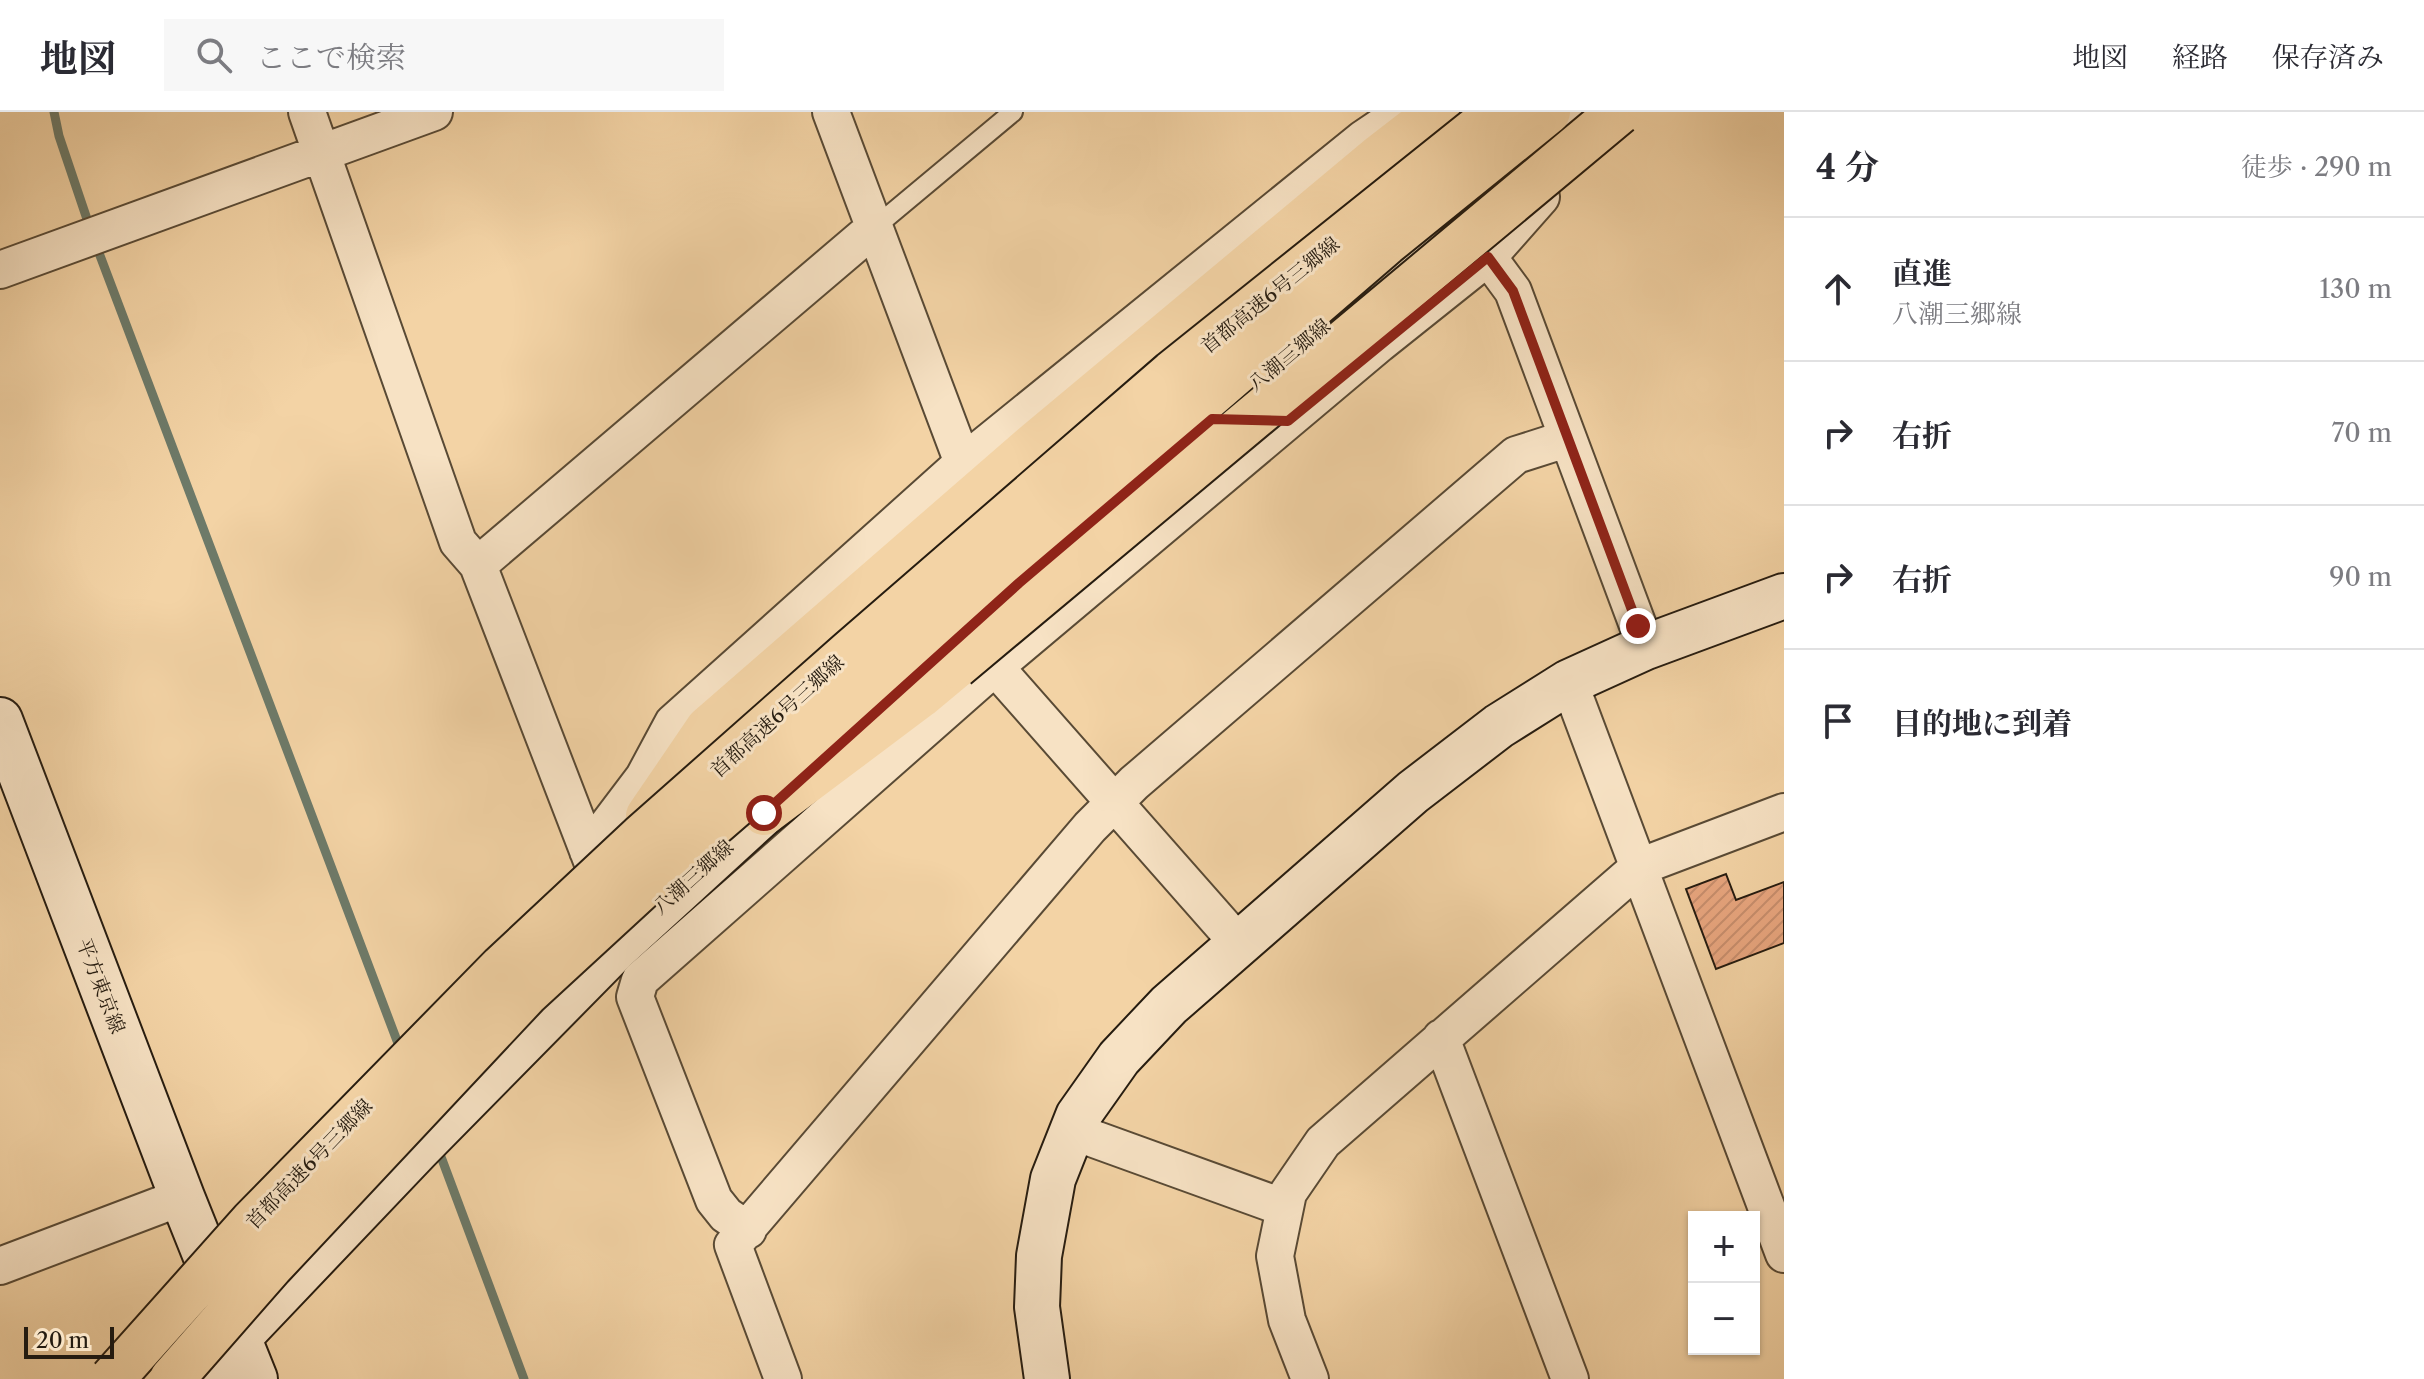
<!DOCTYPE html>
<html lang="ja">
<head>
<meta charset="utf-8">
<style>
  :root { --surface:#fff; --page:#f7f7f7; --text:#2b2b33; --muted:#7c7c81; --line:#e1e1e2 }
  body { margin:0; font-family:"Libre Caslon Text","Noto Serif JP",serif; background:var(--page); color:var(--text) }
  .controls { position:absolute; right:24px; bottom:24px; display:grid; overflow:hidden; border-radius:0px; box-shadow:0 2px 6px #0004 }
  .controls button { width:72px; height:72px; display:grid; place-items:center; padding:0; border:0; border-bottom:2px solid var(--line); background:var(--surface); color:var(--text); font:40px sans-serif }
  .scale { position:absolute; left:24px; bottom:20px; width:90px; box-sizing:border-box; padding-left:8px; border:4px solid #261c10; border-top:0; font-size:22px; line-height:28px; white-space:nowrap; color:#261c10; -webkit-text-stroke:6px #f7e2c4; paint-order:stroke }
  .stop { position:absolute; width:24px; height:24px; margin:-18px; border:6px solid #8f2418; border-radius:50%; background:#fff }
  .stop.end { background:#8f2418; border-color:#fff; box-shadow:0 2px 8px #0008 }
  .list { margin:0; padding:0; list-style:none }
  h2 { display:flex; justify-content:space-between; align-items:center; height:104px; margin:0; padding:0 32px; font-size:34px }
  h2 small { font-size:26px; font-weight:400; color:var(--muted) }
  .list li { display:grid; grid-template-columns:52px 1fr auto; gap:24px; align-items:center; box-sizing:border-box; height:144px; padding:0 32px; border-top:2px solid var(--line) }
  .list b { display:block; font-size:30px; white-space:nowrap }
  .list p { margin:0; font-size:26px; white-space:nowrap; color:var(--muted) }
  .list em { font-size:26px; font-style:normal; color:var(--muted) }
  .icon { flex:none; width:44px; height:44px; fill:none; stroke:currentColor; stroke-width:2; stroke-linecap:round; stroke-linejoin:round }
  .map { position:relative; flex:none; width:1784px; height:1267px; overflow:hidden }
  header { display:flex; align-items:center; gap:48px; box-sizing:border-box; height:112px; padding:0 40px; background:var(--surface); border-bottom:2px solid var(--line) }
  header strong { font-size:38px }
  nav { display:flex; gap:44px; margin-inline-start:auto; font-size:28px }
  .search { width:560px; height:72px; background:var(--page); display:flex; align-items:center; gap:20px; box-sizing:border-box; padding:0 28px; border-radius:0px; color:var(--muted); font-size:30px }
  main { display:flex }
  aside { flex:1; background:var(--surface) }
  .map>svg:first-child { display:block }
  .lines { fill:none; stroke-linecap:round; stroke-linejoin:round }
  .stream { stroke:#6d7a69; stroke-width:9 }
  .building { fill:url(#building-hatch); stroke:#261c10; stroke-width:2 }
  .lane-casing { stroke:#594a35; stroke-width:22 }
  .street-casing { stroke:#594a35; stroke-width:40 }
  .secondary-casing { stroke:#261c10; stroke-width:48 }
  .highway-casing { stroke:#261c10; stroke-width:48 }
  .lane { stroke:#f7e2c4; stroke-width:18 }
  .street { stroke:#f7e2c4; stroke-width:36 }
  .secondary { stroke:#f7e2c4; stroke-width:44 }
  .highway { stroke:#f3d3a5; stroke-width:44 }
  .highway-bridge-casing { stroke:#261c10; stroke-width:48; stroke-linecap:butt }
  .highway-bridge { stroke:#f3d3a5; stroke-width:44 }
  .route { stroke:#8f2418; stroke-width:10 }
  .labels { text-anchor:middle; stroke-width:6; stroke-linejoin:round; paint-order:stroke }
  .street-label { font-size:20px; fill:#261c10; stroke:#f7e2c4 }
</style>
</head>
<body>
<header>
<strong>地図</strong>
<div class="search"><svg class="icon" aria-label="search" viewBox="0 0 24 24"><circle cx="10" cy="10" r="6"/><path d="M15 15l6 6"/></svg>ここで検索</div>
<nav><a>地図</a><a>経路</a><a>保存済み</a></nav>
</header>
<main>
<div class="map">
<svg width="1784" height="1267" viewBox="0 0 1784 1267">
  <defs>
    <pattern id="building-hatch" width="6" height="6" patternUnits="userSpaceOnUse" patternTransform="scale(2)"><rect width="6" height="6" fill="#e8a67f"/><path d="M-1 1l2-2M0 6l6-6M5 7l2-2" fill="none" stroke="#c78e6d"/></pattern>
  </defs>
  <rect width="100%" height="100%" fill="#f3d3a5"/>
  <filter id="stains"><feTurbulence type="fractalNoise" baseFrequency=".0025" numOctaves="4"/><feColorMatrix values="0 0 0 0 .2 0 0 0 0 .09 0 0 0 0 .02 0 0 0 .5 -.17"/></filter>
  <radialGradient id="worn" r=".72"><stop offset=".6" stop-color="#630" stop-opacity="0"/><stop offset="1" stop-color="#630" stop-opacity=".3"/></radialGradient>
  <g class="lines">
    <path class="stream" d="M54 0 59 24 91 119
      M96 133 402 942
      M437 1034 524 1267"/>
  </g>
  <path class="building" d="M1726 762 1736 788 1784 770V831L1716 857 1686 777Z"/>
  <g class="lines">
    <g class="lane-casing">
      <path id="lane" d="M874 116 1013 0"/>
    </g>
    <g class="street-casing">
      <path id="street" d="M307 0 458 430 478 453 594 754
        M831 0 963 351
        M1488 145 1513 179 1646 535
        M0 158 434 0
        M478 453 874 116
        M995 555 1240 833
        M1569 570 1784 1142
        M588 739 644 665 673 611 963 351 1363 27 1403 0
        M1441 926 1570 1267
        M1072 1019 1285 1096
        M748 1118 726 1103 714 1088 635 885 640 868 995 555 1379 232 1488 145 1541 85
        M0 1154 182 1085
        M783 1267 733 1133 1090 715 1134 671 1516 343 1566 327
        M1310 1267 1287 1208 1275 1144 1288 1081 1323 1030 1639 755 1784 700"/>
    </g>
    <g class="secondary-casing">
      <path id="secondary" d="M1262 266 1584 0
        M0 608 182 1085 255 1267
        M204 1267 239 1225 417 1038 615 837 791 676
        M1047 1267 1037 1195 1039 1144 1053 1067 1078 1004 1119 946 1169 893 1413 680 1499 614 1569 570 1646 535 1784 484"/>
    </g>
    <g class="highway-casing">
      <path id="highway" d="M764 701 920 584 956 554
        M648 704 708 616 1036 331 1379 45 1437 0"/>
    </g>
    <use href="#lane" class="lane"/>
    <use href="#street" class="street"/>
    <use href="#secondary" class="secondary"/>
    <use href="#highway" class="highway"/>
    <g class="highway-bridge-casing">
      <path id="highway-bridge" d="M956 554 1619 0
        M112 1267 253 1109 502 855 641 725 849 541 1172 261 1498 0
        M172 1267 271 1154 527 881 665 754 1386 131 1548 0"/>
    </g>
    <use href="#highway-bridge" class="highway-bridge"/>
  </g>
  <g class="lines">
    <path class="route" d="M764 701 1019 471 1212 307 1288 309 1488 145 1513 179 1638 514"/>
  </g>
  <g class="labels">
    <g class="street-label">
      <text transform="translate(1270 183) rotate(-39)" y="7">首都高速6号三郷線</text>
      <text transform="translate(1289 243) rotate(-40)" y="7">八潮三郷線</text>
      <text transform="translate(777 604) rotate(-42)" y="7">首都高速6号三郷線</text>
      <text transform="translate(693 765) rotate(-42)" y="7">八潮三郷線</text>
      <text transform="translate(101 874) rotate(69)" y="7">平方東京線</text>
      <text transform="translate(309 1052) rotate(-46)" y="7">首都高速6号三郷線</text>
    </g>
  </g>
  <rect width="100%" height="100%" filter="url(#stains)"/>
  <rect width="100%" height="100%" fill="url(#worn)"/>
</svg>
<div class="controls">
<button>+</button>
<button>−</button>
</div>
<div class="scale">20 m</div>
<div class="stop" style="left:764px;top:701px"></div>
<div class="stop end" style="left:1638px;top:514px"></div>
</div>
<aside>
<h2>4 分<small>徒歩 · 290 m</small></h2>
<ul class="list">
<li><svg class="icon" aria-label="ahead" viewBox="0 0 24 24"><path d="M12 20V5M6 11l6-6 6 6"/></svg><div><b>直進</b><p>八潮三郷線</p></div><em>130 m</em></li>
<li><svg class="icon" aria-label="right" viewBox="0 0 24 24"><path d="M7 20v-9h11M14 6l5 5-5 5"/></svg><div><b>右折</b></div><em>70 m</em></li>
<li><svg class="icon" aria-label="right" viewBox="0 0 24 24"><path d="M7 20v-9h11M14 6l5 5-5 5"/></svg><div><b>右折</b></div><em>90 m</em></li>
<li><svg class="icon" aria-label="arrive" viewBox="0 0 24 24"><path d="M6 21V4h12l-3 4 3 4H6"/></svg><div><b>目的地に到着</b></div></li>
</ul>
</aside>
</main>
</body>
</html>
